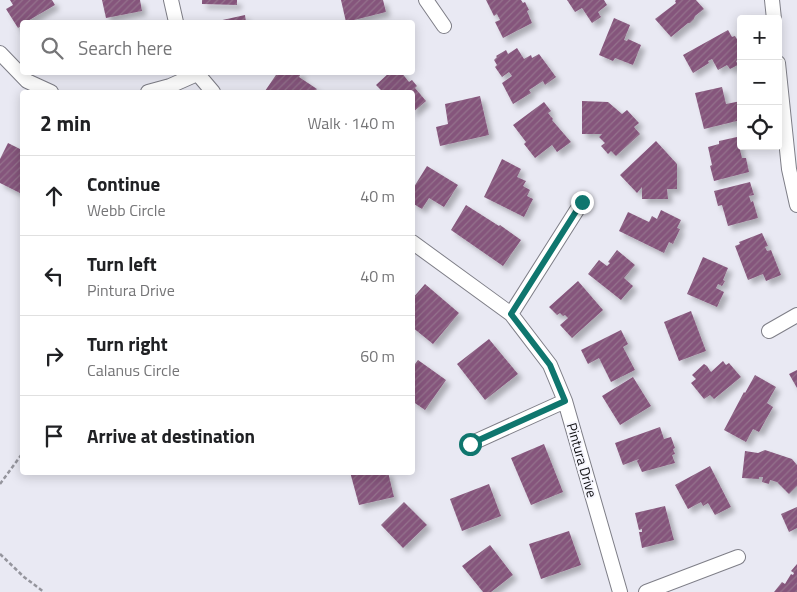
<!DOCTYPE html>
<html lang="en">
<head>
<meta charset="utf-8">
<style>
  :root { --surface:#fff; --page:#f2f2f2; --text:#202124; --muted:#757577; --line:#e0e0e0 }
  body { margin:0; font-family:"Titillium Web",sans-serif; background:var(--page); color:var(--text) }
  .controls { position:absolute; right:15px; top:15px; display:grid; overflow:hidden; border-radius:5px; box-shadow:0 2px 12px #0003 }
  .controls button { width:45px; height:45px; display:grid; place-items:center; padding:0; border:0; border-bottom:1px solid var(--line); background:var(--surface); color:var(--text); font:25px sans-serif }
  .stop { position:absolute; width:15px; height:15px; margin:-11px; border:4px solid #0f766e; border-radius:50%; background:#fff }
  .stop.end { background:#0f766e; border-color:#fff; box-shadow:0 1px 5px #0008 }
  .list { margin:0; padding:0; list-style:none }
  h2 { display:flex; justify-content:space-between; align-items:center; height:65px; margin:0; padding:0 20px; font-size:21px }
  h2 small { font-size:16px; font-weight:400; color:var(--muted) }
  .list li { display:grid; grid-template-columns:32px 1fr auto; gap:15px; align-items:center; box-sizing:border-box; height:80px; padding:0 20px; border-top:1px solid var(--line) }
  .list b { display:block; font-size:19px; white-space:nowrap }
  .list p { margin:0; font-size:16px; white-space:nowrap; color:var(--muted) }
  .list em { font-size:16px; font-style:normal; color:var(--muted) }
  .icon { flex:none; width:28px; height:28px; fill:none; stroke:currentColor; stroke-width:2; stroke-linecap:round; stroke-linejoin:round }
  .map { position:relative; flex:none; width:797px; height:592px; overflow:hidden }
  .search { position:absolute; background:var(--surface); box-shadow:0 2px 12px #0003; left:20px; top:20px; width:395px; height:55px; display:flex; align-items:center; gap:12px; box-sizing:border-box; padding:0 18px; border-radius:5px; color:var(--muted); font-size:19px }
  .panel { position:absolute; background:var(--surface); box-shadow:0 2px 12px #0003; left:20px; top:90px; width:395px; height:385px; border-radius:5px }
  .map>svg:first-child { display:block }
  .building { fill:url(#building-hatch); filter:url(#shadow) }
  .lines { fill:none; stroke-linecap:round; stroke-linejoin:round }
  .minor-casing { stroke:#7e7e87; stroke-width:16 }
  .path { stroke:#95959d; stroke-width:2.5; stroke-dasharray:4 2.5; stroke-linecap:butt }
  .minor { stroke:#fff; stroke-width:14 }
  .route { stroke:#0f766e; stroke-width:6 }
  .labels { text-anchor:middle; stroke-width:4; stroke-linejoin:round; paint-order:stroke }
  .street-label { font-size:14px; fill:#0e0e11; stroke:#f6f6fe }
</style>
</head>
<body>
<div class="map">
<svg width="797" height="592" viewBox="0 0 797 592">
  <defs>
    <pattern id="building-hatch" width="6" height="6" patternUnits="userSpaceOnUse" patternTransform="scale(1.25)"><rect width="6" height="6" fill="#85557b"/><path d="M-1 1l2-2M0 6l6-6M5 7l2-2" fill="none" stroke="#94728d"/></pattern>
    <filter id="shadow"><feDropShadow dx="4.5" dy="4.5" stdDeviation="2.5" flood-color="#0004"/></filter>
  </defs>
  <rect width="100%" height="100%" fill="#e9e9f3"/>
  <path class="building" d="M10 0H52L55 5 26 22H22V25L18 28 6 9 13 5Z
    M102 0H140L142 11 106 18Z
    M202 0H237V5L202 4Z
    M341 0H383L386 12 346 22Z
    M486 0H521L523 3 525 2 529 10 527 11 532 23 503 38 495 22 500 20 497 14 494 16Z
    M567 0H604L607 5 598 12 601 17 592 23 582 8 575 12Z
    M676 0H696L704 9 695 16 694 19 690 23H688L671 37 655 19 676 3 675 1Z
    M245 15 246 22H219L218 21Z
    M614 18 630 25 624 40 627 41 628 39 641 45 633 65 615 58 613 61 599 55Z
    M728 30 732 37 735 36 741 46 739 49 741 58 736 61 738 65 730 69 727 65 718 70 712 59 708 61 709 63 693 73 683 55Z
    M517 48 524 59 531 55 532 58 539 54 556 77 545 85 543 81 529 90 531 93 513 104 502 83 512 76 509 72 502 77 495 67 497 65 494 60 497 57 496 56 506 50 508 54Z
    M278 72H302L299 77 317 89 314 92H267L265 91Z
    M390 72H401L409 82 412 80 417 86 415 88 426 101 412 113V92H383L376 85Z
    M722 87 726 104 741 101V120L704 129 695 93Z
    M480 96 489 135 440 146 436 127 448 124 445 104Z
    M582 101 608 102 622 114 627 110 639 123 634 127 640 134 616 156 611 151 608 154 601 146 605 143 599 137 602 134H582Z
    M544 102 551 111 548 113 553 119 552 120 571 142 557 152 552 145 535 158 524 144 526 142 513 125Z
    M737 137 742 158H746L749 172 714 181 710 166 712 165 708 147 719 144V141Z
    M656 141 677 164V189H667L668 199H642V187L637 193 620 175Z
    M8 143 22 150V194L0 183V159Z
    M502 159 521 169 517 177 526 181 523 186 530 190 527 196 533 199 524 217 484 197Z
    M427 166 458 185 444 207 429 198 422 209 412 203V190Z
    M750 182 754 195 749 196 751 202 753 201 758 218 728 226 722 205 718 206 714 191Z
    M466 205 499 226 500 225 521 240 503 266 451 230Z
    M661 210 681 220 677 228 680 229 673 244 669 242 664 253 619 231 628 212 649 222 652 216 657 219Z
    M762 233 768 246 765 247 767 251 771 250 781 275 766 281 763 274 748 280 735 246 740 244 739 242Z
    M617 250 635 265 624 278 633 286 621 300 588 274 599 260 607 266 610 263 608 262Z
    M703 257 728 268 723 280 725 281 722 286 718 284 716 288 724 292 717 307 687 294Z
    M578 281 603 310 572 338 560 325 568 318 565 315 563 316 560 313 557 315 549 307Z
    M425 284 459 313 433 344 412 327V299Z
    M691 311 706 351 679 361 664 322Z
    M621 330 628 344 623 347 635 370 611 382 599 358 588 364 581 350Z
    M489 339 518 374 485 400 457 364Z
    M418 360 446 380 425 410 412 401V368Z
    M723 361 726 365 729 363 741 377 714 399 710 395 704 399 691 383 696 379 692 375 704 364 707 366 711 372Z
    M797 370V388L789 374Z
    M755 375 776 387 767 403 773 407 759 432 753 429 746 442 724 430 744 392 745 393Z
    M633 377 651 406 620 425 602 396Z
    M660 427 664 439 671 437 675 448 673 449 675 454 672 455 675 463 642 472 637 461 639 459 623 465 615 443Z
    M544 444 563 492 531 505 511 458Z
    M765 450 792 459 797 465V486L789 494 777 482 770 480 769 484 762 482 763 477H759V479L742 478 745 451 758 453Z
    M710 466 731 507 715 515 708 503 703 506 701 502 688 509 675 485Z
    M350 472H388L394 497 359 505Z
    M489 484 501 516 462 531 450 499Z
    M404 502 427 525 403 548 381 525Z
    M665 506 674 540 642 548 639 532H642V529L639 530 635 513Z
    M797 507V528L789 532 781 514Z
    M569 531 581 565 541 579 529 544Z
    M490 545 513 575 491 592H483L462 566Z
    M797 564V592H774L782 582 785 584 791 574 793 575 794 573 791 571Z"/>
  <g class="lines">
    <g class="minor-casing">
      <path id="minor" d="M171 0 176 22
        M426 0 444 26
        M772 0 774 19
        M0 53 27 81 51 92
        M778 63 789 169 797 205
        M196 72 213 92
        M148 92 170 86 197 74
        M412 242 511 314 550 365 565 401 620 592
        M511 314 582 202
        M769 331 797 315
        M470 444 565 401
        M646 592 738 557"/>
    </g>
    <path class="path" d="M0 484 22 454
      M0 554 24 577 44 592"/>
    <use href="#minor" class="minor"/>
  </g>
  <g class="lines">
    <path class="route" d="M470 444 565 401 550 365 511 314 582 202"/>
  </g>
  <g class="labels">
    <g class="street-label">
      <text transform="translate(582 460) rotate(74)" y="5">Pintura Drive</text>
    </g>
  </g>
</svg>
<div class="controls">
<button>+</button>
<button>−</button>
<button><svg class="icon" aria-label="locate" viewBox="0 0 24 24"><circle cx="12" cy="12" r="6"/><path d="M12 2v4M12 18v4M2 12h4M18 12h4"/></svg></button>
</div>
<div class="stop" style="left:470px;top:444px"></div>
<div class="stop end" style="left:582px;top:202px"></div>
<div class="search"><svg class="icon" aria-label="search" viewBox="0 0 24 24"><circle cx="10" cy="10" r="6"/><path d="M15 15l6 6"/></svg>Search here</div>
<section class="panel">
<h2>2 min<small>Walk · 140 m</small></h2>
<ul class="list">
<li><svg class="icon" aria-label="ahead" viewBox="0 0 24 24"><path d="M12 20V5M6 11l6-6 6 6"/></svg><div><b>Continue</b><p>Webb Circle</p></div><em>40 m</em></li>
<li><svg class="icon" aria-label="left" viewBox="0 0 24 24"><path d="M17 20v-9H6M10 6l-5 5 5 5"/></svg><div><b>Turn left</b><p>Pintura Drive</p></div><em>40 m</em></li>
<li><svg class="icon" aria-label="right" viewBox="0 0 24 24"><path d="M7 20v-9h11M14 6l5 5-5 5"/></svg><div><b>Turn right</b><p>Calanus Circle</p></div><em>60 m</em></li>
<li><svg class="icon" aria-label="arrive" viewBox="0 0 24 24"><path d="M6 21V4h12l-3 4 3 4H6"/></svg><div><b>Arrive at destination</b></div></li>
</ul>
</section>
</div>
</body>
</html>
